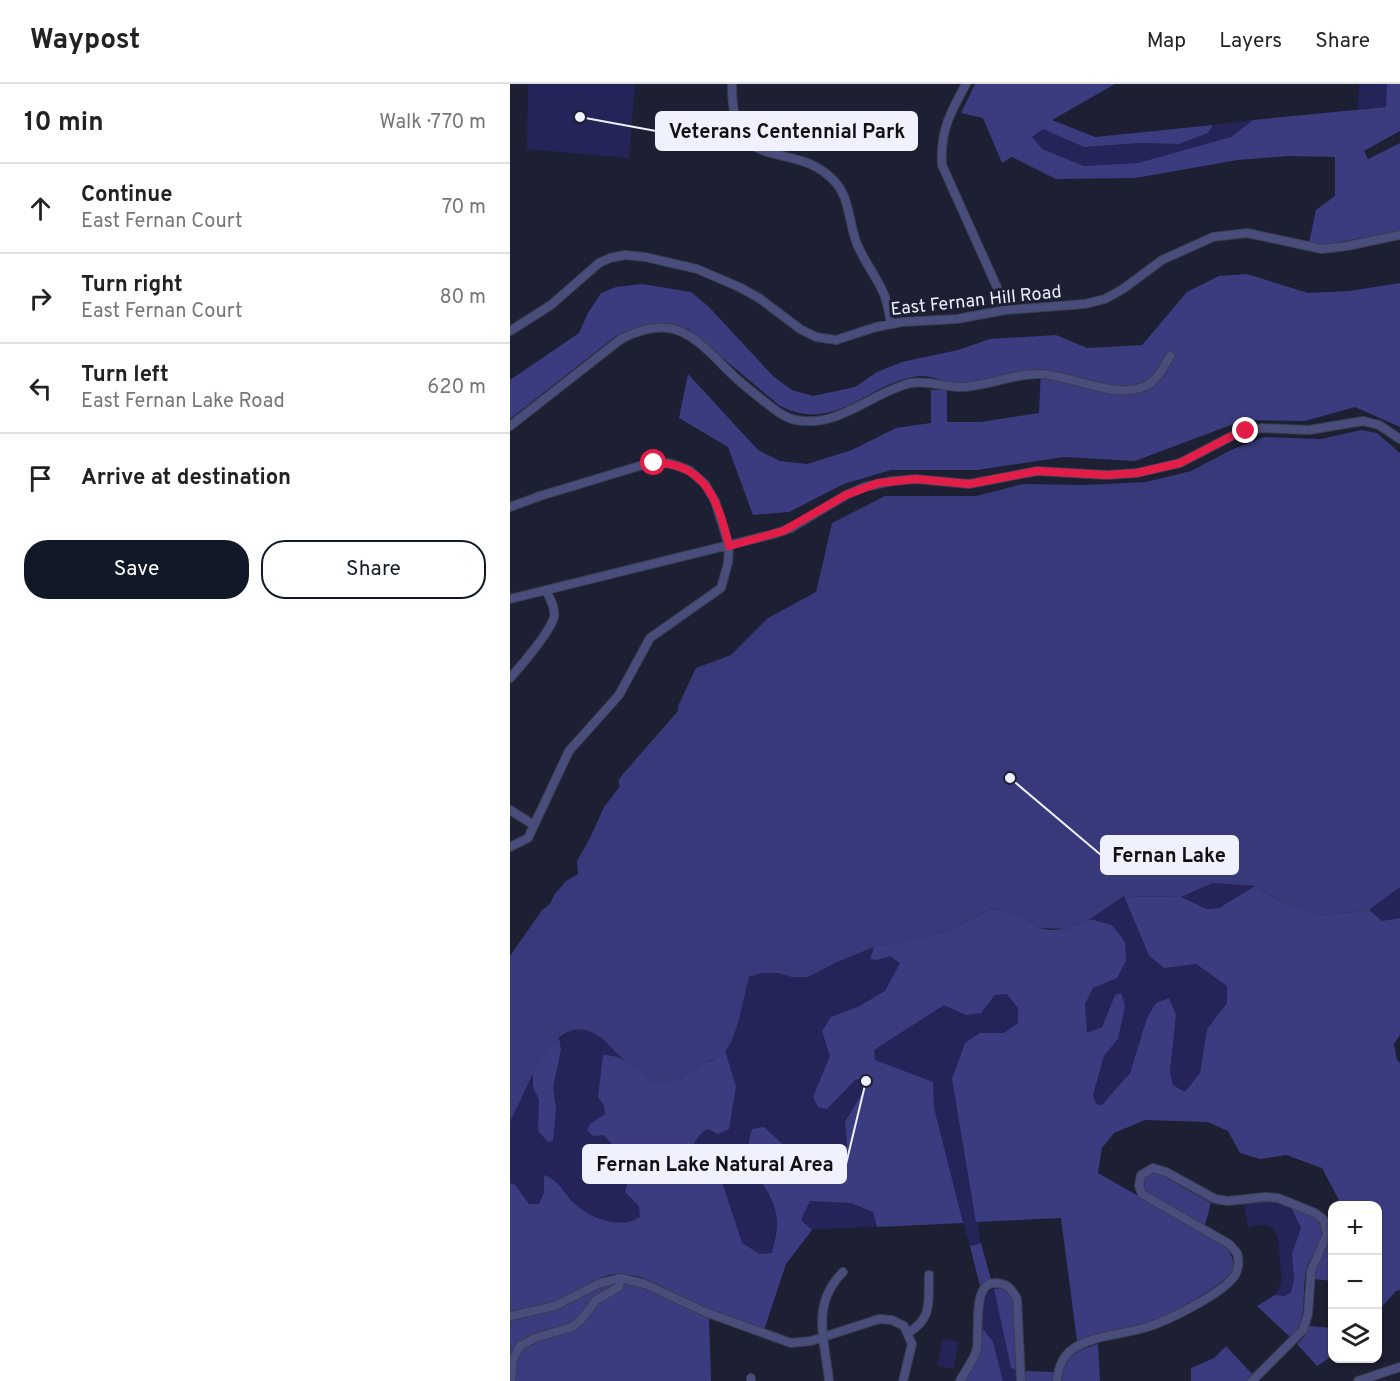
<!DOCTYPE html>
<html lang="en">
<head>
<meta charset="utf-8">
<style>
  :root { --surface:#fff; --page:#f2f2f2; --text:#222; --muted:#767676; --line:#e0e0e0; --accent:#111827 }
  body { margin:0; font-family:Overpass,sans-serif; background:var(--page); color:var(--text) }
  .controls { position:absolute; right:18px; bottom:18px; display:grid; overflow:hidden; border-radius:12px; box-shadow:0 2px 4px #0004 }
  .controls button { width:54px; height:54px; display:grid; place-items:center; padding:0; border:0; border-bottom:2px solid var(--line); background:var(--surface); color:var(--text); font:30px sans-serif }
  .stop { position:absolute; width:18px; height:18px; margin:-14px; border:4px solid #e11d48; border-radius:50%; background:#fff }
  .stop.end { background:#e11d48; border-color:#fff; box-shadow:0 2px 6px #0008 }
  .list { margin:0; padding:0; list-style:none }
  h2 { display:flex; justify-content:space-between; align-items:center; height:78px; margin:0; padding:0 24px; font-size:26px }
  h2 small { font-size:20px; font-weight:400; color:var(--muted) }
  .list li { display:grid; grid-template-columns:39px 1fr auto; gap:18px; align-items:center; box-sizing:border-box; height:90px; padding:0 24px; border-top:2px solid var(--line) }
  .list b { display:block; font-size:22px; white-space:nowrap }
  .list p { margin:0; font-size:20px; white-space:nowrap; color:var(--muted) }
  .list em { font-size:20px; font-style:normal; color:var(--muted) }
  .actions { display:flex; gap:12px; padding:18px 24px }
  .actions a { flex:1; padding:14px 0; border:2px solid var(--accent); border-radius:24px; text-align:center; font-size:21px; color:var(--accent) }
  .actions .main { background:var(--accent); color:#fff }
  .icon { flex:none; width:33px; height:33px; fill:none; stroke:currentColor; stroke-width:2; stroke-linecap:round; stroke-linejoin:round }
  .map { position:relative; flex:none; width:890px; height:1297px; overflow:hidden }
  header { display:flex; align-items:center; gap:36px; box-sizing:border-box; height:84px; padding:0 30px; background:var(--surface); border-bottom:2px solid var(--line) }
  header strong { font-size:28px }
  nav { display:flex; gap:33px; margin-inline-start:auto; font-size:21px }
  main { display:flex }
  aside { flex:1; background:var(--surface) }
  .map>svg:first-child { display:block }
  .green { fill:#242459 }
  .forest { fill:#3b3c7f }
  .water { fill:#38397b }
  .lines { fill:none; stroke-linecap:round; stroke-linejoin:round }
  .minor-casing { stroke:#3a3c4f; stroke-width:10 }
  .minor { stroke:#494d7b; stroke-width:8 }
  .route { stroke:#e11d48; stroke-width:8 }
  .labels { text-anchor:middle; stroke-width:6; stroke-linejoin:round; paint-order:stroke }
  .street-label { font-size:18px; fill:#eff1ff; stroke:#1d1f32 }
  .leader { fill:none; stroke:#eff1ff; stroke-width:2 }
  .callout-dot { fill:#eff1ff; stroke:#1d1f32; stroke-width:2 }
  .callout { fill:#eff1ff; stroke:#eff1ff; stroke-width:2 }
  .callout-label { font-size:20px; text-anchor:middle; font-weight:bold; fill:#111 }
</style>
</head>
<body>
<header>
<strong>Waypost</strong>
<nav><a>Map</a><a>Layers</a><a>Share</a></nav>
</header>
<main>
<aside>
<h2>10 min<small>Walk · 770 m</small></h2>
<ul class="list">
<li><svg class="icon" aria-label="ahead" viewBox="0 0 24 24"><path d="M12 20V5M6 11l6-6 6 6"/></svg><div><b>Continue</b><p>East Fernan Court</p></div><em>70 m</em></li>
<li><svg class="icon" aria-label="right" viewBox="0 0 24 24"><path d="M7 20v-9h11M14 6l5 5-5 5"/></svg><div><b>Turn right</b><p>East Fernan Court</p></div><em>80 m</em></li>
<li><svg class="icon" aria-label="left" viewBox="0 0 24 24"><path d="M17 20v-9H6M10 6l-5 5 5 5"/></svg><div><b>Turn left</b><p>East Fernan Lake Road</p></div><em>620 m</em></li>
<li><svg class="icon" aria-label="arrive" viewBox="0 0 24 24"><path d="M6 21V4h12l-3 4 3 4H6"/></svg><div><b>Arrive at destination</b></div></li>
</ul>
<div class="actions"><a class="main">Save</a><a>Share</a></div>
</aside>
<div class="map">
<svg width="890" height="1297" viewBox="0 0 890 1297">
  <rect width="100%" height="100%" fill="#1d1f32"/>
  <path class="green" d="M18 0H125L119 74 17 65Z
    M849 0H877L876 23 848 25Z
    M743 36 721 53 628 79 575 82 532 65 522 53 533 44 574 63 630 59 669 60 698 49 703 41Z
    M703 799 745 802 709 824 697 825 671 813Z
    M890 803V834L872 837 859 826Z
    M614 812 639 873 654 884 686 880 717 902V919L697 945 690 989 675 1008 663 1001 660 988 666 931 659 914 646 919 637 934 620 989 593 1021 586 1020 583 1011 594 972 608 955 605 911 592 943 577 950 575 920 583 904 607 894 602 841 580 835Z
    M492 825 551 1134 467 1138 471 1159 460 1162 453 1139 266 1147 263 1169 250 1170 232 1159 0 1168V1037L33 969 60 947 73 945 84 949 98 959 114 977 228 936 239 893 251 889H268L281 893H298L325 879 364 863Z
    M754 1117C778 1120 780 1122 791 1144L782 1170 784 1196 781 1208 775 1212 765 1211C767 1207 770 1202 771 1198 772 1192 770 1184 770 1179 769 1156 769 1132 738 1144L734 1119Z
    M484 1205 501 1284 507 1286V1297H493L483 1258 473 1245V1213Z
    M433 1254 449 1258 443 1285 427 1281Z"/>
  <path class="forest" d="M465 0H605L542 36 585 53 703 41 698 49 669 60 630 59 574 63 533 45 522 53 532 65 574 82 628 79 721 53 743 36 876 23 877 0H890V47L854 67 858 75 890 59V147L813 161 799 159 806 126 825 112V73L779 72 728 76 625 94 546 95 502 73 492 79 473 34 451 29Z
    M737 190 798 209 839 207 890 199V343L845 323 795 337 734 336 625 377 554 373 467 386H381L334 400 279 428 243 431 218 363 169 334 178 290 248 366 270 377 297 380 342 366 386 344 421 339V306H437V338H470L529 329 531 286C504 289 475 299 449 299 434 299 419 289 403 293 354 303 324 349 270 322L178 245C153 238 129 240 106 252L0 335V296L69 249 78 229 91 209 106 203 132 200 181 208 198 222 263 292 282 306 303 312 345 303 367 288 392 278 448 266 480 255 546 251 577 264 632 261 677 208 709 192Z
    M745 802 769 816 814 831 859 826 872 837 890 834V951L884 960 887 976 890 979V1206L886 1207 868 1227V1122L827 1121 829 1116 812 1084 776 1071 750 1075 730 1069 718 1047 698 1038 635 1036 604 1049 592 1064 588 1089 714 1161C720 1169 726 1176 722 1186 716 1201 656 1233 640 1238 616 1246 591 1249 567 1257L551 1134 466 1138 442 995 455 959 470 949H494L508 939V924L497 910 485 911 471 929 456 931 434 921 364 966 365 976 423 998 424 1024 453 1139 367 1143 363 1128 341 1119 300 1117 291 1136 302 1146 276 1180 254 1246C233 1238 210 1231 189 1222 162 1210 130 1184 99 1191 79 1196 64 1210 45 1218 32 1224 14 1224 0 1227V1099L5 1101 19 1120H29L34 1109V1091C51 1097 53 1110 65 1120 81 1135 111 1146 130 1133L129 1122 115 1108 119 1094 115 1085 108 1083 97 1085 93 1075 102 1060 94 1051 83 1052 77 1046 80 1040 95 1030 94 1022 88 1013 93 971C111 970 132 986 143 999L170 995 192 980 205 975 215 967 226 1002 219 1045 208 1050 197 1045C178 1059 180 1070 190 1090L211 1095 232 1159 250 1170 262 1169C264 1160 268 1146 267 1136 264 1099 228 1088 242 1045L254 1043 296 1082 314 1086 329 1078 337 1061 335 1038 358 999 354 994 345 996 317 1025 308 1023 303 1013 320 972 312 947 321 933 348 923 375 907 390 879 380 872 367 876 360 875 364 863 439 847 478 826 492 825 514 833 530 844 540 846 556 845 580 835 602 841 615 858 616 877 607 894 583 904 575 920 577 949 592 943 605 911 611 909 615 922 608 955 594 972 583 1011 586 1020 592 1021 620 989 637 934 646 919 659 914 666 931 660 988 663 1001 675 1008 690 989 697 945 717 919V902L686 880 654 884 639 872 614 812 671 813 697 825 709 824Z
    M49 954 51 966 43 1003 46 1026 43 1057 38 1058 28 1047 29 1016 23 1003V990L33 969Z
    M646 1088 701 1119 695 1141 638 1110 634 1104 635 1094 640 1089Z
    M781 1124C791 1128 808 1131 811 1143 815 1157 799 1173 796 1187 791 1211 799 1235 781 1254L747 1222 765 1211 775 1212 781 1208 784 1196 782 1170 791 1144Z
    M822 1141V1197L804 1195 808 1179Z
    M471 1159 481 1196 470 1202 460 1162Z
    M109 1198 124 1200 199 1234 201 1297H3L0 1280V1236L49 1225 95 1201Z
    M491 1204 499 1208 503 1217 507 1286 501 1284 484 1205Z
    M799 1242 822 1244V1272L807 1282 787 1260 795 1252Z
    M473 1245 483 1258 493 1297H455L471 1264Z
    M588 1260 590 1297H552C555 1272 565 1267 588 1260Z
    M716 1262 744 1292 739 1297H681V1284L704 1274Z
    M516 1287 544 1288 543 1297H515Z"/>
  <path class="water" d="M851 346 867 349 890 369V803L859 826 814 831 769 816 745 802 703 799 671 813 614 812 580 835 556 845 530 844 514 833 492 825 478 826 439 847 364 863 325 879 298 893H281L268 889H251L239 893C234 912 227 955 214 969 207 976 197 976 189 982 172 993 166 1001 143 999 134 988 124 985 114 976 103 967 96 955 83 949 40 927 16 1012 0 1037V872L32 826 40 820 44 811 56 797 68 790 67 777 80 754 94 723 110 702 108 697 113 690 168 627V622L186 584 221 571 258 534 306 508 322 439 375 412H466L513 400 575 401 636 398 681 387 721 366 754 353 811 355Z"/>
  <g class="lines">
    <g class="minor-casing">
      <path id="minor" d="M222 0C221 98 285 51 326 99 340 115 339 141 347 160 354 177 366 192 373 208 378 218 379 230 381 240
        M456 0C440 29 430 47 432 81L490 210 495 226
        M0 247 41 221 89 179 100 174 115 171 135 173 187 185 229 203 249 214 290 245 306 253 326 256 366 243 392 238 447 235 495 226 575 220 595 215 613 205 652 176 703 153 737 149 812 165 837 162 890 151
        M0 342 111 255C125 248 142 242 158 244 185 247 208 278 227 295 236 303 245 310 255 318 264 325 274 334 286 336 328 345 362 308 401 299 419 296 437 304 455 303 481 301 506 289 531 290 561 291 615 320 642 298 650 291 655 281 660 272
        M0 423 30 412 136 380 159 379 179 386 195 400 205 417 219 462 218 479 211 504 140 554 109 611 59 667 18 754 0 763
        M0 515 264 450 281 444 336 411 354 403 382 397 406 395 459 400 527 387 597 391 627 389 670 379 722 352 751 344 799 346 853 337 869 341 890 355
        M0 594C11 582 40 548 44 533 46 524 39 513 36 506
        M0 726 24 741
        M0 1232 45 1222 90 1199 111 1194 135 1200 195 1228 281 1259 301 1257 369 1235 382 1236 394 1242 402 1260 393 1297
        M398 1249C423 1234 418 1218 419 1191
        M241 1294V1297
        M1 1297 3 1275 10 1262 25 1254 62 1243 71 1236 86 1216 109 1203 111 1194
        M319 1297C315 1256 300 1221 333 1188
        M450 1297C455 1288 462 1278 466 1268 472 1251 457 1187 495 1201 501 1204 504 1209 507 1215L511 1297
        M547 1297C548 1284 552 1273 563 1265 580 1252 613 1250 634 1244 655 1238 713 1210 725 1191 729 1184 729 1176 727 1169L719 1160 632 1110 629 1102 631 1091 643 1084 656 1088 705 1115 718 1117 755 1113 768 1114 805 1129 814 1136 817 1150 801 1187 798 1230 793 1246 742 1297
        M848 1297 890 1283"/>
    </g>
    <use href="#minor" class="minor"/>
  </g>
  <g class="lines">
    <path class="route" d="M144 379C195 378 209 418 219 462L273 447 336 411 368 399 406 395 459 400 527 387 597 391 627 389 670 379 722 352 736 347"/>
  </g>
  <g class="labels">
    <g class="street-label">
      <text transform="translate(466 216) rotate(-6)" y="6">East Fernan Hill Road</text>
    </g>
  </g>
  <path class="leader" d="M70 33L146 47M500 694L591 771M356 997L336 1080"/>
  <g class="callout-dot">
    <circle cx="70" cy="33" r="6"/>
    <circle cx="500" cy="694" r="6"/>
    <circle cx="356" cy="997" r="6"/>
  </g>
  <g class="callout">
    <rect x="146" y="28" width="261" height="38" rx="6"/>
    <rect x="591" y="752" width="137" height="38" rx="6"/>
    <rect x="73" y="1061" width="263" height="38" rx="6"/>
  </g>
  <g class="callout-label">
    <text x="277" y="54">Veterans Centennial Park</text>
    <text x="659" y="778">Fernan Lake</text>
    <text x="205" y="1087">Fernan Lake Natural Area</text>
  </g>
</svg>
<div class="controls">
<button>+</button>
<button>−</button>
<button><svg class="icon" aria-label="layers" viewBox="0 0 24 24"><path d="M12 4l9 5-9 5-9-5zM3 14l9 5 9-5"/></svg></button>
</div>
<div class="stop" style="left:144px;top:379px"></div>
<div class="stop end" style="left:736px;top:347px"></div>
</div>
</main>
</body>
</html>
